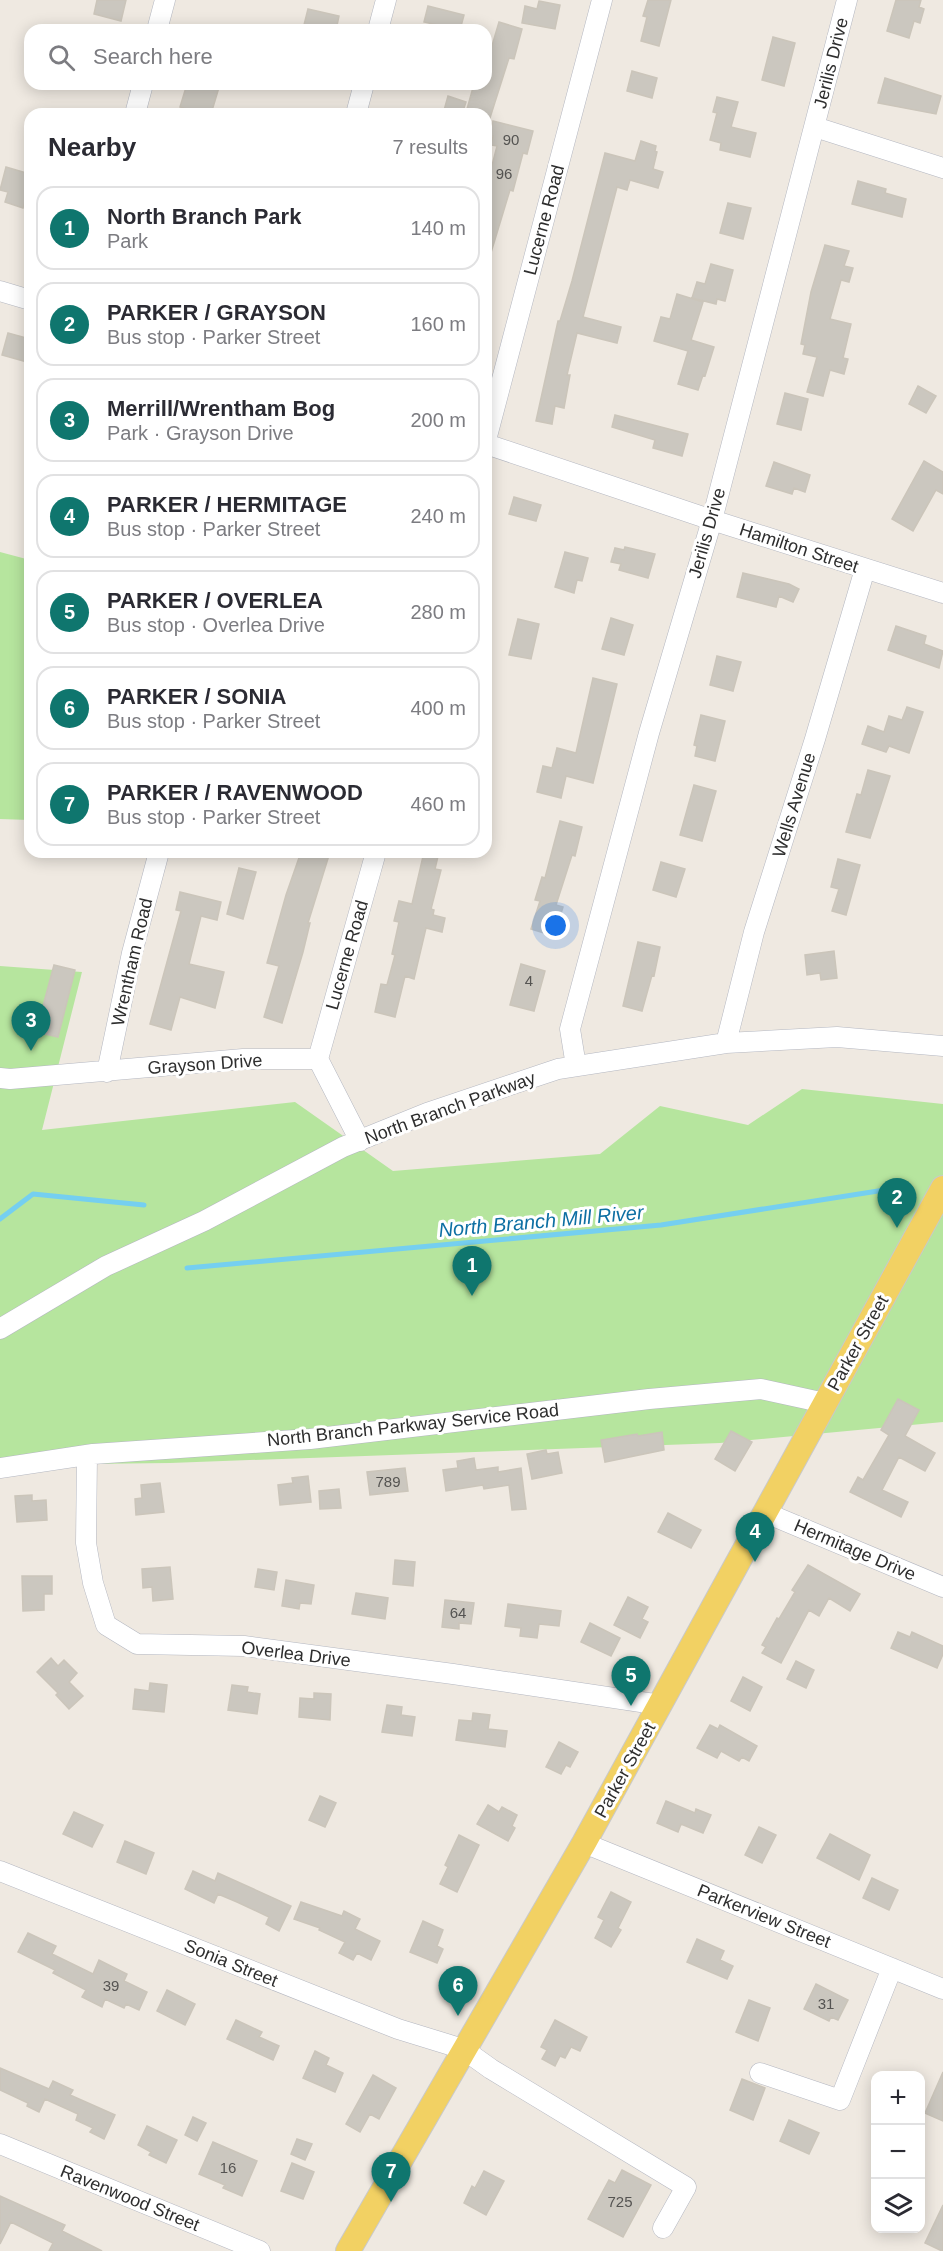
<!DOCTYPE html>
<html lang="en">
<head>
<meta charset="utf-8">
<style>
  :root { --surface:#fff; --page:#f2f2f3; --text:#2b2b33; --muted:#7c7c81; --line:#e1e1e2; --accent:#0f766e }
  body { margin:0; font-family:Arial,sans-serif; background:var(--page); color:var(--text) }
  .controls { position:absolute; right:18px; bottom:18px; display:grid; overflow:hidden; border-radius:12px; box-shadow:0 3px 15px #0003 }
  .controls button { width:54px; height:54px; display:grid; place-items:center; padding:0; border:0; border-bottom:2px solid var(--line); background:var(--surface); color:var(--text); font:30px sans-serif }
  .you { position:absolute; left:556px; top:926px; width:21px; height:21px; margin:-15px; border:4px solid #fff; border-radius:50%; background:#1a73e8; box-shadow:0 0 0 9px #1a73e833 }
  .badge { display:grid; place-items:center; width:39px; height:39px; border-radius:50%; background:var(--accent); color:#fff; font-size:20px; font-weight:700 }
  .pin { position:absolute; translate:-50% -50px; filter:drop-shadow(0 2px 3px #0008) }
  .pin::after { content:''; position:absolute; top:32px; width:21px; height:18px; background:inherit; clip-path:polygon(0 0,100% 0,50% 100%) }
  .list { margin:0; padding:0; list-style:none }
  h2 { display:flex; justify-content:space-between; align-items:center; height:78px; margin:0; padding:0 24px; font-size:26px }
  h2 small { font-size:20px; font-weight:400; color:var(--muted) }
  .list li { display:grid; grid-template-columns:39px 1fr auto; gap:18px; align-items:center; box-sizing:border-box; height:84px; margin:0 12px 12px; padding:0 12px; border:2px solid var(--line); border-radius:18px }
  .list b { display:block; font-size:22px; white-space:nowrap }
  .list p { margin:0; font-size:20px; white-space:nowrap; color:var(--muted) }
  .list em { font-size:20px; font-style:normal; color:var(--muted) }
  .icon { flex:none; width:33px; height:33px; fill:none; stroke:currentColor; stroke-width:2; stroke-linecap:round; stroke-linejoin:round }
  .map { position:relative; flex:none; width:943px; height:2251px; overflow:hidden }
  .search { position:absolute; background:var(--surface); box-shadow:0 3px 15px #0003; left:24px; top:24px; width:468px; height:66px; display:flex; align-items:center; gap:15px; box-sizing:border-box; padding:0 21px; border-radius:18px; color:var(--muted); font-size:22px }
  .panel { position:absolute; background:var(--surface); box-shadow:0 3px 15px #0003; left:24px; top:108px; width:468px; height:750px; border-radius:18px }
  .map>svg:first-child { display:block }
  .green { fill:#b6e59e }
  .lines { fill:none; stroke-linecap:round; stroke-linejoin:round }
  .stream { stroke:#75cff0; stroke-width:5 }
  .building { fill:#cbc7bf; stroke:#cbc5ba; stroke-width:1.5 }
  .minor-casing { stroke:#b4b7c1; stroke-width:21 }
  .major-casing { stroke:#c9c9c9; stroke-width:26 }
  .minor { stroke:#fff; stroke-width:20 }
  .major { stroke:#f2d163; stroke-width:24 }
  .labels { text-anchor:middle; stroke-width:6; stroke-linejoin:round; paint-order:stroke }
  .number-label { font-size:15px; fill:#555452 }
  .street-label { font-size:18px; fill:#2e2e2e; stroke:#fff }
  .water-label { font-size:20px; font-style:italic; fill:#0d6fa3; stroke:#fff }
</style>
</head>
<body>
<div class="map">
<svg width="943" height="2251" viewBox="0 0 943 2251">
  <rect width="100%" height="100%" fill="#efe9e1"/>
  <path class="green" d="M0 552 30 560V820L0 819Z
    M0 966 82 972 42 1130 295 1102 393 1171 600 1154 660 1106 748 1125 802 1089 943 1104V1422L720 1443 170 1463 0 1465Z"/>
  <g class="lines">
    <path class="stream" d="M0 1219 33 1194 144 1205
      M187 1268 661 1225 897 1188"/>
  </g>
  <path class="building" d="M97 0H126L121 21 94 14Z
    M648 0H671L659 46 641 41 647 17 643 16Z
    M896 0H921L919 7 924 9 920 23 914 21 909 38 887 31Z
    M539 1 560 5 555 29 522 23 525 6 537 9Z
    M428 6 464 15 460 30 424 22Z
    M308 9 339 16 336 30H325L304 25Z
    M499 22 522 29 514 59 509 58 489 121H486V114L467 109 474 84H486V66Z
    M773 37 795 43 784 86 762 80Z
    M632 71 657 78 652 98 627 91Z
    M885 78 941 96 936 114 878 103Z
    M187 84H220L211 114H189L190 110 180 107Z
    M448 96 466 102 462 114H443Z
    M717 97 738 102 731 127 756 133 750 157 720 150 721 143 710 140 717 113 713 112Z
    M493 121 533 131 527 154 523 153 513 191 510 190 490 256 486 255V203L491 186 487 185 497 146 491 145 493 136 489 135Z
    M641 141 656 146 655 151 657 152 653 169 663 172 658 188 630 180 627 190 617 187 583 317 621 327 617 343 577 333 567 375H570L564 408 555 406 552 424 536 421 558 321H560L572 281 605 153 635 161Z
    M6 167 30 174V185L23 208 5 202 8 192 0 190Z
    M858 181 886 189 885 193 906 199 902 217 852 204Z
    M728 203 751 208 743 239 720 233Z
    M825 245 849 251 844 266 853 268 849 282 841 280 830 319 851 324 843 358 848 359 844 374 830 370 823 396 807 392 817 357 803 354 805 345 801 344 811 292Z
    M711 264 733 270 725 301 717 299 716 304 692 298 697 282 705 284Z
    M677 294 703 302 691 340 714 347 705 376 703 375 698 390 678 384 688 351 654 341 661 317 670 319Z
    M8 333 30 339 27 362 2 355Z
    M918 386 936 396 926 413 909 404Z
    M785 393 808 399 801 430 777 424Z
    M615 415 688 434 682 456 653 448 655 440 612 427Z
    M924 461 943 472V494L936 490 913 531 892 519Z
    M774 462 810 475 805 492 794 488 792 494 766 486Z
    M514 497 541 505 536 521 509 514Z
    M625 547 655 554 648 578 619 570 621 564 611 562 615 548 624 550Z
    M565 552 588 558 582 581 577 580 574 593 555 587Z
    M743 573 789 584 799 589 793 602 779 596 776 607 737 597Z
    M611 618 633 625 624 655 602 649Z
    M518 619 539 624 531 659 509 655Z
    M896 626 926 636 924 644 943 651 939 668 888 650Z
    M717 656 741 662 733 691 710 685Z
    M593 678 617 684 593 783 566 776 561 798 537 792 543 766 552 768 557 748 576 753Z
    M907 707 923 712 909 753 889 746 886 752 862 744 868 726 884 732 889 716 902 720Z
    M701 715 725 721 715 761 695 756 697 746 694 745Z
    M868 770 890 776 870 838 846 832 857 794 861 795Z
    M694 785 716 791 702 841 680 835Z
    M560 821 582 827 575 856 572 855 556 905 563 907 554 936 531 929 540 901 535 900 542 877 545 878Z
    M301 852H330L308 923H310L303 952 282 1023 264 1017 279 966 267 963 286 895Z
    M424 852H439L435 869 441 870 431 909 434 910 433 915 445 918 442 932 426 928 414 979 405 976 395 1017 375 1012 381 984 387 985 395 955 392 954 399 922 394 921 399 901 412 904Z
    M838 859 860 865 846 915 832 911 839 889 831 887Z
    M661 862 685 869 676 897 653 890Z
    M239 868 256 872 243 919 227 914Z
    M180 892 221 902 217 920 201 916 189 964 224 972 215 1008 180 997 171 1030 150 1024 181 911 176 910Z
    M638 942 660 947 654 976 652 975 642 1011 623 1006Z
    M834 951 837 978 821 980 820 973 807 975 805 955Z
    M521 964 545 971 534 1011 510 1005Z
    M54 965 75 970 58 1037 36 1032Z
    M898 1399 919 1410 905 1436 935 1453 925 1471 899 1457 882 1490 908 1502 901 1517 850 1492 858 1477 863 1480 889 1435 881 1430Z
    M731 1431 752 1442 735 1471 715 1459Z
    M662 1432 664 1450 605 1462 601 1440 637 1434 638 1436Z
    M546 1450 547 1454 558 1452 562 1473 532 1479 527 1454Z
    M474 1458 476 1470 498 1467V1472L521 1468 526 1509 512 1510 509 1485 484 1489 483 1485 446 1491 443 1470 458 1468 457 1461Z
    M405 1468 408 1491 370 1495 367 1472Z
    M308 1476 311 1502 280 1505 278 1485 293 1483 292 1478Z
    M160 1483 164 1512 136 1515 135 1499 142 1498 141 1485Z
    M339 1489 341 1508 320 1509 319 1491Z
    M32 1495V1501L46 1500 47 1520 17 1522 15 1496Z
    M668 1513 701 1530 691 1548 658 1532Z
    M395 1560 415 1562 413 1586 393 1584Z
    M808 1565 860 1594 850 1611 829 1598 819 1616 809 1610 781 1663 762 1653 766 1647 762 1645 777 1618 779 1619 795 1592 792 1590Z
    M170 1567 173 1599 153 1601 152 1587 143 1588 142 1569Z
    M258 1569 277 1572 274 1590 255 1587Z
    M22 1576H52V1594H44V1610L23 1611Z
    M286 1580 314 1585 311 1604 300 1603 299 1609 282 1606Z
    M356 1593 388 1598 385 1619 352 1614Z
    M628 1597 648 1607 642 1619 648 1622 640 1638 614 1625Z
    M445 1600 474 1603 471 1624 459 1623V1629L442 1627Z
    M508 1604 561 1611 559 1626 539 1624 537 1638 520 1636 521 1628 505 1626Z
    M590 1623 620 1638 611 1656 581 1642Z
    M898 1632 910 1637 912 1632 943 1646V1654L937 1668 891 1648Z
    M51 1658 58 1666 64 1660 77 1673 69 1682 83 1696 69 1709 56 1695 58 1693 37 1672Z
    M796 1661 814 1670 806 1688 787 1679Z
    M743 1677 762 1687 750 1711 731 1701Z
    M150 1683 167 1685 164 1712 133 1709 135 1689 149 1691Z
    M232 1685 248 1687 247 1692 260 1694 257 1714 228 1710Z
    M314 1693 331 1694 330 1720 299 1717 300 1698 314 1699Z
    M387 1705 402 1707 401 1715 415 1717 412 1736 382 1732Z
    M473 1713 490 1715 488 1729 507 1731 505 1747 456 1740 459 1720 472 1721Z
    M710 1725 718 1729 720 1725 757 1746 749 1761 742 1757 739 1761 721 1751 717 1758 697 1748Z
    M559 1742 578 1752 570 1767 566 1765 561 1774 546 1767Z
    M320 1796 336 1803 325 1827 309 1820Z
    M666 1801 695 1813 696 1809 711 1815 703 1833 681 1824 678 1832 657 1823Z
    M488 1805 499 1812 502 1807 517 1815 512 1826 515 1828 508 1841 477 1824Z
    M74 1812 103 1825 92 1847 63 1834Z
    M759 1827 776 1835 762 1863 745 1855Z
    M830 1834 870 1855 859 1880 817 1858Z
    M459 1835 479 1845 457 1892 440 1884 448 1867 445 1865Z
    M125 1841 154 1853 146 1874 117 1862Z
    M193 1871 215 1881 218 1873 291 1906 279 1931 266 1924 269 1917 237 1902 218 1894 214 1903 185 1889Z
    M872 1878 898 1890 889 1910 863 1898Z
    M611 1892 631 1902 618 1928 621 1930 611 1947 595 1938 604 1920 598 1917Z
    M301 1902 342 1916 344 1911 360 1919 355 1929 380 1941 371 1960 357 1953 353 1960 339 1953 345 1942 319 1930 320 1928 294 1919Z
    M423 1921 443 1930 437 1946 443 1949 437 1963 410 1952Z
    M28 1933 56 1946 52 1954 93 1974 99 1960 127 1974 124 1981 147 1992 139 2010 126 2004 124 2008 105 1999 102 2007 82 1997 86 1990 53 1973 55 1970 18 1952Z
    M697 1939 724 1951 720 1960 733 1966 727 1979 687 1962Z
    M816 1984 848 2000 838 2020 831 2017 829 2021 804 2009Z
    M167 1990 195 2004 185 2025 157 2011Z
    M749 2000 770 2008 758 2041 736 2032Z
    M236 2020 262 2032 259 2037 279 2046 273 2060 227 2039Z
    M555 2020 587 2037 580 2051 571 2047 565 2058 560 2056 555 2066 542 2059 547 2050 541 2047Z
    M315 2051 329 2058 326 2065 343 2073 335 2092 303 2078Z
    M0 2068 49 2089 53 2081 73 2090 70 2095 115 2115 104 2139 90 2132 93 2128 76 2120 78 2114 45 2099 39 2112 27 2106 28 2103 0 2090Z
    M943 2072V2121L925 2113Z
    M373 2075 396 2088 379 2119 370 2114 360 2132 346 2124Z
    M742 2079 765 2088 753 2120 730 2110Z
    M193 2117 206 2123 197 2141 185 2135Z
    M789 2120 819 2133 809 2154 780 2141Z
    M147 2126 177 2140 166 2163 149 2155 151 2152 138 2145Z
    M297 2139 312 2144 305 2160 291 2154Z
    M213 2142 257 2161 242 2196 223 2188 225 2185 199 2174Z
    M292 2163 314 2172 303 2199 281 2191Z
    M622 2170 651 2185 623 2237 588 2219 609 2180 615 2183Z
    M484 2171 504 2181 486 2215 464 2203 472 2186 475 2188Z
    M0 2196 65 2225 62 2231 102 2251H49L53 2243 11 2222 0 2244Z
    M943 2205V2251H942L925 2243Z"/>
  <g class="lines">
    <g class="minor-casing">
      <path id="minor" d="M157 30 165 0
        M378 30 386 0
        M135 114 143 84
        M356 114 364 84
        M815 127 943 168
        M0 291 30 300
        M486 440 602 0
        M486 444 712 520 943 593
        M726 1043 754 932 815 739 865 569
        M318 1059 376 852
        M576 1066 570 1029 649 733 712 520 847 0
        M107 1072 132 953 159 852
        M0 1078 10 1079 243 1059H318L360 1141
        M0 1329 106 1266 204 1221 343 1147 427 1113 558 1069 726 1043 837 1037 943 1046
        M87 1455 86 1543 93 1583 106 1625 137 1644 244 1646 453 1674 661 1705
        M0 1468 93 1454 310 1439 649 1399 761 1389 825 1403
        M766 1513 943 1587
        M584 1843 943 1989
        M0 1871 398 2029 463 2049 491 2069 686 2187 663 2228
        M760 2073 840 2100 892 1968
        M0 2144 260 2251"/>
    </g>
    <g class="major-casing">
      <path id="major" d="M348 2251 584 1843 943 1188"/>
    </g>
    <use href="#minor" class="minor"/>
    <use href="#major" class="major"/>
  </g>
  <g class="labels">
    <g class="number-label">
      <text x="511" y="145">90</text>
      <text x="504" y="179">96</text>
      <text x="529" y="986">4</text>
      <text x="388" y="1487">789</text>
      <text x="458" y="1618">64</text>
      <text x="111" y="1991">39</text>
      <text x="826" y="2009">31</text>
      <text x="228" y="2173">16</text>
      <text x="620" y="2207">725</text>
    </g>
    <g class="street-label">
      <text transform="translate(831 63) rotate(-76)" y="6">Jerilis Drive</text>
      <text transform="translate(544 220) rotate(-75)" y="6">Lucerne Road</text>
      <text transform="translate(707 533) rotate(-74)" y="6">Jerilis Drive</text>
      <text transform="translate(799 548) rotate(18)" y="6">Hamilton Street</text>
      <text transform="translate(794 805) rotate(-73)" y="6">Wells Avenue</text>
      <text transform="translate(347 955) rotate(-74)" y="6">Lucerne Road</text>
      <text transform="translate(132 962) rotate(-77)" y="6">Wrentham Road</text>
      <text transform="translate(205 1064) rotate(-4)" y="6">Grayson Drive</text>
      <text transform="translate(450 1108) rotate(-20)" y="6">North Branch Parkway</text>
      <text transform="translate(858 1343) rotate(-61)" y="6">Parker Street</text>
      <text transform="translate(413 1425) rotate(-6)" y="6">North Branch Parkway Service Road</text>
      <text transform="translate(855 1550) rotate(23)" y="6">Hermitage Drive</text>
      <text transform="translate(296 1654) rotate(7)" y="6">Overlea Drive</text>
      <text transform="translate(625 1770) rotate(-61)" y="6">Parker Street</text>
      <text transform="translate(764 1916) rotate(22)" y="6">Parkerview Street</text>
      <text transform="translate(231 1963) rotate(22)" y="6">Sonia Street</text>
      <text transform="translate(130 2198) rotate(22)" y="6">Ravenwood Street</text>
    </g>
    <g class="water-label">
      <text transform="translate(541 1221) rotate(-5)" y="7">North Branch Mill River</text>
    </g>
  </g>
</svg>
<div class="controls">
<button>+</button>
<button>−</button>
<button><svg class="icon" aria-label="layers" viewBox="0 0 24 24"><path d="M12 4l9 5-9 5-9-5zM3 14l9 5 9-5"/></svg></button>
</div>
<div class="you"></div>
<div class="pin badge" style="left:472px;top:1296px">1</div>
<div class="pin badge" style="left:897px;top:1228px">2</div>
<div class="pin badge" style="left:31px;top:1051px">3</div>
<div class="pin badge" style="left:755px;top:1562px">4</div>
<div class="pin badge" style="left:631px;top:1706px">5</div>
<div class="pin badge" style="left:458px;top:2016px">6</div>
<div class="pin badge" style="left:391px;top:2202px">7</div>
<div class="search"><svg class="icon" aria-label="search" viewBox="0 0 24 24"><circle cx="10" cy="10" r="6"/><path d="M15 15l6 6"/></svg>Search here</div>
<section class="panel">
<h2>Nearby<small>7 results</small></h2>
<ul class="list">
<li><span class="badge">1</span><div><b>North Branch Park</b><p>Park</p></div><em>140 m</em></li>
<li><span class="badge">2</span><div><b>PARKER / GRAYSON</b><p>Bus stop · Parker Street</p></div><em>160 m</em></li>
<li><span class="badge">3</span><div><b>Merrill/Wrentham Bog</b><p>Park · Grayson Drive</p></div><em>200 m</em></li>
<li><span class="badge">4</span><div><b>PARKER / HERMITAGE</b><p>Bus stop · Parker Street</p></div><em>240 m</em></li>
<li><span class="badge">5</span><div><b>PARKER / OVERLEA</b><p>Bus stop · Overlea Drive</p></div><em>280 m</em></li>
<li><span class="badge">6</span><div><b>PARKER / SONIA</b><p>Bus stop · Parker Street</p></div><em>400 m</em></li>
<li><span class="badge">7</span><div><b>PARKER / RAVENWOOD</b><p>Bus stop · Parker Street</p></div><em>460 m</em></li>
</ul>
</section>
</div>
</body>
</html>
